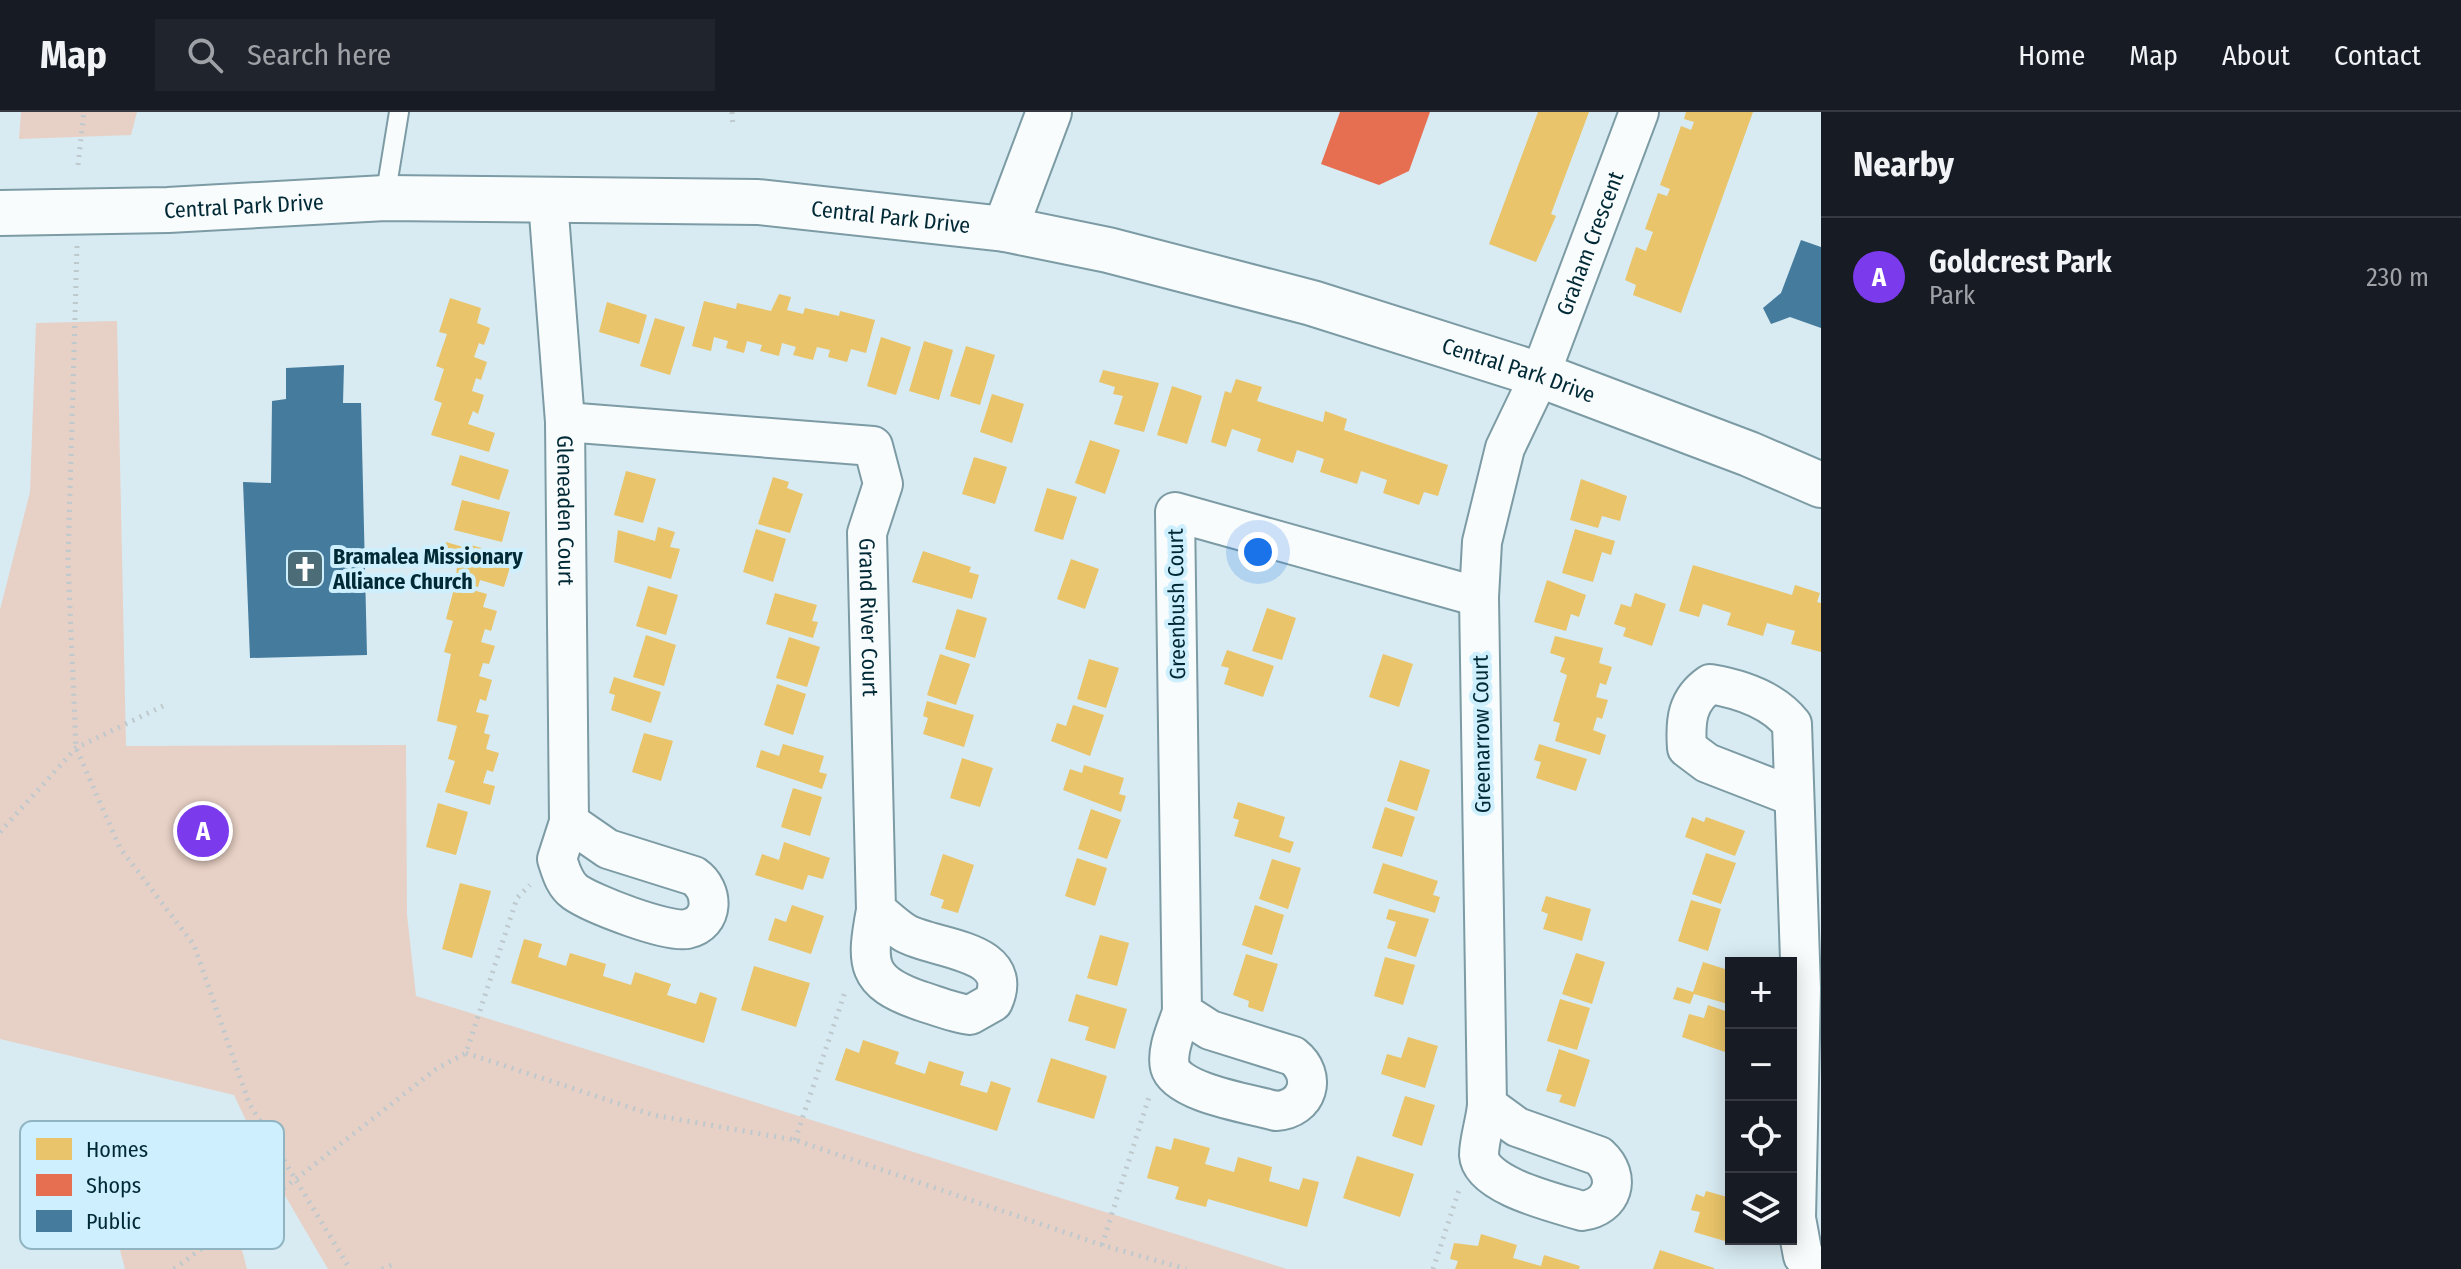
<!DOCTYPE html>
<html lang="en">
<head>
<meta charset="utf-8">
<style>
  :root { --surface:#171b24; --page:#20242c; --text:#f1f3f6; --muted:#9ea1a6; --line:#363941; --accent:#7c3aed }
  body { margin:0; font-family:"Fira Sans Condensed",sans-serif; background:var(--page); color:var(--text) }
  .controls { position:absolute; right:24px; bottom:24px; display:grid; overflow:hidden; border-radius:0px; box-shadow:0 4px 20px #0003 }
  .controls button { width:72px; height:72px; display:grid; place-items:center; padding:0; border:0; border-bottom:2px solid var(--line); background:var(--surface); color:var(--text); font:40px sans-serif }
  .you { position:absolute; left:1258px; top:440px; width:28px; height:28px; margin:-20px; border:6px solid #fff; border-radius:50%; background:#1a73e8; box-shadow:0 0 0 12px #1a73e833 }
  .badge { display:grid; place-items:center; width:52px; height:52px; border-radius:50%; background:var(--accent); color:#fff; font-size:26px; font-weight:700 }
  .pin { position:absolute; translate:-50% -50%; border:4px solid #fff; box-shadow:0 2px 8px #0006 }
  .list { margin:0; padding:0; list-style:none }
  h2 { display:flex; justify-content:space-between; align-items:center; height:104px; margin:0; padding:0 32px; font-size:34px }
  h2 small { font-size:26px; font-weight:400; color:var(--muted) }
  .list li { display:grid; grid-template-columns:52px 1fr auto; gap:24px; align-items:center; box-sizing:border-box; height:120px; padding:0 32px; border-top:2px solid var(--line) }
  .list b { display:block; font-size:30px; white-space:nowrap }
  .list p { margin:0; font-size:26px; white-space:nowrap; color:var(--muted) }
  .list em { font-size:26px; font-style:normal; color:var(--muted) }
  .icon { flex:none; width:44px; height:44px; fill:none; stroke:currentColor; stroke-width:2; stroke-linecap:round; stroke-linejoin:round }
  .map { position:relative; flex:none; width:1821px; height:1157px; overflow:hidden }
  header { display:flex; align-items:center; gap:48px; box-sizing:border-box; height:112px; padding:0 40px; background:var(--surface); border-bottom:2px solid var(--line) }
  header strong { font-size:38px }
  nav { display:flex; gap:44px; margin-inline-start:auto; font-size:28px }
  .search { width:560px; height:72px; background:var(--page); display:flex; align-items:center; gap:20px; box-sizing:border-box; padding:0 28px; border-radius:0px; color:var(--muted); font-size:30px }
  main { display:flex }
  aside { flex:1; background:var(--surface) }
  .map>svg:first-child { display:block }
  .green { fill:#e7d0c5 }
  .homes { fill:#e9c46a }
  .shops { fill:#e76f51 }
  .public { fill:#457b9d }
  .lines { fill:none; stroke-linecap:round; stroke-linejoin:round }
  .lane-casing { stroke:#7c9ba4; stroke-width:22 }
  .street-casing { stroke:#7c9ba4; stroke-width:42 }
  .secondary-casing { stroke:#7c9ba4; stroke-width:48 }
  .path { stroke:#bec9cd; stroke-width:5; stroke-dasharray:2 6; stroke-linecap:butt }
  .lane { stroke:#f9fcfd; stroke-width:18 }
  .street { stroke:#f9fcfd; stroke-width:38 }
  .secondary { stroke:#f9fcfd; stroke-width:44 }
  .labels { text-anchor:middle; stroke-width:8; stroke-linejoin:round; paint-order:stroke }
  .street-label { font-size:22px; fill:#002936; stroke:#ceeffd }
  .poi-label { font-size:22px; font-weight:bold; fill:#002936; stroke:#ceeffd; text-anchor:start }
  .key { fill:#ceeffd; stroke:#90b4c1; stroke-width:2 }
  .key-label { font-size:22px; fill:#002936 }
</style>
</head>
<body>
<header>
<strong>Map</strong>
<div class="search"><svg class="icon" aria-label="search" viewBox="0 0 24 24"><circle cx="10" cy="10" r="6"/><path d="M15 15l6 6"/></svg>Search here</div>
<nav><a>Home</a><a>Map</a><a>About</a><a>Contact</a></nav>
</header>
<main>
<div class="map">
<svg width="1821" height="1157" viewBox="0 0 1821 1157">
  <rect width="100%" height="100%" fill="#d8ebf2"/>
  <path class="green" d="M21 0H137L131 23 19 27Z
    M117 209 126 634 406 633 407 803 416 884 1287 1157H328L266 1051 234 983 0 927V498L30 380 36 211Z
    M231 1096 247 1157H125L117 1127Z"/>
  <path class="homes" d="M1538 0H1589L1551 102 1556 104 1536 150 1489 132Z
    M1686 0H1753L1681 201 1633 183 1636 173 1625 168 1636 135 1646 139 1653 120 1645 117 1658 81 1667 84 1670 77 1660 73 1681 14 1691 18 1694 10 1684 7Z
    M779 182 791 185 787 198 803 202 805 196 839 204 840 199 875 208 866 241 851 237 847 250 828 245 830 238 817 235 813 248 793 243 796 235 782 231 779 244 760 239 762 233 747 229 744 241 726 236 728 229 714 225 711 239 692 234 704 189 736 197 737 191 771 199Z
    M450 186 481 196 477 211 490 216 484 233 479 231 474 245 487 250 481 268 476 266 472 279 484 283 478 302 473 299 468 312 495 321 489 340 431 323 442 291 434 288 444 257 436 254 447 222 439 220Z
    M607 190 647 203 639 232 599 220Z
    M655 206 685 215 670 263 640 254Z
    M881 225 911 235 896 283 867 274Z
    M924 229 953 238 939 288 909 279Z
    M966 234 995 243 980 293 950 284Z
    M1103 258 1159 271 1144 320 1114 312 1123 284 1113 282 1115 275 1099 270Z
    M1236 267 1262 275 1257 289 1323 310 1325 299 1347 307 1344 318 1448 353 1438 384 1424 380 1419 393 1383 381 1387 368 1361 359 1357 372 1320 360 1324 347 1297 338 1293 351 1257 339 1261 327 1232 317 1226 335 1211 330 1225 279 1231 281Z
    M1172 274 1202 284 1187 332 1157 323Z
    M992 282 1024 292 1012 331 980 320Z
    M1090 328 1120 338 1105 382 1075 371Z
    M460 343 509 358 499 388 451 373Z
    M974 345 1007 355 995 392 962 382Z
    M626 359 656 367 643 411 614 403Z
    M773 365 789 370 787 376 803 382 790 421 758 412Z
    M1581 367 1627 384 1620 409 1602 404 1598 416 1570 408Z
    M1047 376 1077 385 1063 428 1034 419Z
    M462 388 510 400 502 430 454 418Z
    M658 415 675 420 670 435 680 437 671 467 614 450 618 418 655 429Z
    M756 417 786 427 773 470 743 460Z
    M1575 417 1615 429 1611 443 1602 440 1593 470 1562 461Z
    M446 430 463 435 464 431 513 445 504 475 480 468 478 475 456 468 457 452 441 447Z
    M923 439 971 455 969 460 979 463 972 487 912 470Z
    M1071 447 1099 457 1085 497 1057 487Z
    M1693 453 1792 483 1795 473 1820 481 1817 490 1821 491V540L1791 532 1795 519 1767 511 1763 524 1727 513 1731 501 1703 492 1699 505 1679 499Z
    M1547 468 1586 483 1579 505 1571 502 1566 519 1534 510Z
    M455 473 487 482 483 495 497 499 491 519 485 517 481 530 495 534 489 552 483 551 479 564 492 568 486 589 480 587 476 600 489 603 484 621 490 623 486 637 499 641 493 660 487 658 483 671 495 674 490 693 445 680 455 649 448 647 457 614 437 609 451 542 444 540 453 509 446 507Z
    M648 474 678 483 666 523 636 514Z
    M775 481 817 493 812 509 818 510 813 526 766 512Z
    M1635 481 1666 492 1652 534 1623 524 1626 516 1614 512 1621 492 1631 495Z
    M1267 496 1296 506 1282 548 1252 539Z
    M957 497 987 506 975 546 945 537Z
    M646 523 676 533 664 574 633 565Z
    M1555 524 1603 536 1599 551 1612 555 1606 573 1600 571 1596 585 1608 588 1602 607 1597 605 1593 618 1606 623 1600 643 1555 629 1560 611 1553 609 1567 563 1560 560 1565 546 1550 541Z
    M789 525 820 535 807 575 776 566Z
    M1227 538 1274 554 1263 585 1224 572 1229 556 1221 554Z
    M940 542 970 552 956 593 927 583Z
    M1383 542 1413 552 1399 595 1369 585Z
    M1089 547 1119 556 1106 596 1077 587Z
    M614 565 661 580 651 611 611 598 615 583 609 581Z
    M777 572 806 582 793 623 764 613Z
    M927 589 974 603 964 635 923 622 928 606 923 604Z
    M1073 593 1104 603 1090 644 1051 629 1057 611 1066 614Z
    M644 621 673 629 661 669 632 660Z
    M783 632 824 644 819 660 827 662 822 677 756 655 761 638 779 644Z
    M1539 632 1587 647 1576 679 1536 666 1541 650 1534 648Z
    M962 646 993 656 980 695 950 686Z
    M1400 648 1430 658 1417 699 1387 689Z
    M1084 653 1124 666 1119 682 1126 684 1121 700 1063 678 1070 657 1082 661Z
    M793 676 822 685 810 724 781 715Z
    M1238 690 1285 705 1279 725 1294 730 1290 741 1234 724 1239 708 1233 706Z
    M438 691 468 700 456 743 426 735Z
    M1385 695 1415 705 1402 745 1372 736Z
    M1091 697 1121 708 1107 747 1078 737Z
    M1692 705 1704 710 1706 705 1745 719 1735 744 1685 725Z
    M784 730 830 746 823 767 808 763 803 778 755 763 762 742 779 748Z
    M1706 741 1736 751 1721 792 1692 782Z
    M943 742 974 753 958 801 941 796 944 788 930 783Z
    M1077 746 1107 756 1095 794 1065 784Z
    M1272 747 1301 756 1288 797 1259 787Z
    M1383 751 1438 769 1433 783 1440 785 1435 801 1373 781Z
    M460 771 491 779 472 846 442 837Z
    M1546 784 1591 797 1582 829 1543 817 1548 802 1541 799Z
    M1691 788 1721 797 1708 839 1678 829Z
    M792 793 824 804 811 842 768 828 775 806 786 810Z
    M1255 793 1284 803 1272 843 1242 833Z
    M1389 797 1429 807 1416 845 1387 836 1396 810 1386 807Z
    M1100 823 1129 831 1117 874 1087 866Z
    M524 827 542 832 538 845 566 854 570 841 606 852 603 864 631 873 635 860 671 872 667 883 696 892 700 880 717 886 704 931 511 871Z
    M1576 841 1605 850 1592 892 1562 882Z
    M1246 842 1278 852 1263 900 1248 895 1249 889 1233 883Z
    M1385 845 1415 853 1403 893 1374 884Z
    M1703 850 1731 859V893L1694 882 1690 892 1673 887 1677 875 1693 880Z
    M754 854 810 871 796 915 741 898Z
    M1076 882 1127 897 1115 937 1085 928 1089 915 1068 909Z
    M1560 887 1590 896 1577 938 1547 929Z
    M1708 893 1731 901V920L1725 940 1682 925 1689 902 1704 906Z
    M1408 925 1438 934 1425 976 1381 962 1387 942 1401 946Z
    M863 928 899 940 895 952 925 962 929 949 964 960 960 973 987 981 991 969 1011 976 997 1019 835 968 846 936 859 941Z
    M1559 937 1590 948 1575 995 1559 990 1562 983 1546 979Z
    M1051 946 1107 964 1094 1007 1037 990Z
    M1405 984 1435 993 1422 1034 1392 1024Z
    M1174 1026 1210 1036 1205 1052 1234 1060 1238 1045 1272 1055 1269 1069 1299 1078 1303 1066 1319 1070 1307 1115 1208 1087 1206 1095 1175 1087 1179 1075 1147 1066 1156 1034 1171 1038Z
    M1357 1044 1414 1062 1400 1105 1343 1086Z
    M1706 1079 1731 1086V1109L1725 1129 1694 1120 1700 1100 1691 1098 1696 1082 1704 1085Z
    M1481 1122 1517 1133 1513 1146 1541 1154 1544 1143 1580 1154 1579 1157H1455L1458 1149 1450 1147 1454 1131 1478 1134Z
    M1660 1138 1714 1156V1157H1653Z"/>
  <path class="shops" d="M1340 0H1430L1409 59 1379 73 1321 52Z"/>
  <path class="public" d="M1801 128 1821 135V216L1790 205 1771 212 1763 196 1781 181Z
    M344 253 343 291H361L367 543 250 546 243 370 271 371 272 289 286 287V256Z"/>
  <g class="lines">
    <g class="lane-casing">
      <path id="lane" d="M385 86 399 0"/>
    </g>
    <g class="street-casing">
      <g id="street">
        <path id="s1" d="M548 89 565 310 569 710 557 747C561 759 564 772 575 780 592 792 667 821 687 817 715 811 714 778 694 764L608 737 569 710"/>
        <path id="s2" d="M565 310 873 334 883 372 867 421 876 798C866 852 865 870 921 889 937 894 954 901 970 903L993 890C1017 837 935 838 905 821 895 815 885 805 876 798"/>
        <path d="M1792 684 1707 651 1687 636C1685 608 1687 588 1710 572 1740 577 1773 588 1792 612L1801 877 1796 1106 1803 1144 1818 1157"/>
        <path d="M1182 900 1210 918 1293 944C1318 964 1308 997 1276 999 1252 992 1177 981 1170 955 1166 938 1177 916 1182 900L1175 400 1479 485"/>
        <path id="s3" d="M1487 993 1517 1015 1599 1044C1622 1065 1613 1095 1582 1099 1557 1091 1481 1074 1479 1043 1479 1028 1486 1008 1487 993L1479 485 1482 430 1505 336 1540 263 1639 0"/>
      </g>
    </g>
    <g class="secondary-casing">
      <g id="secondary">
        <path id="s4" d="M0 101 168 98 385 86 758 90 1005 117 1108 138 1312 191 1540 263 1749 342 1821 373"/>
        <path d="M1005 117 1049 0"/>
      </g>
    </g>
    <path class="path" d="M732 0 733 15
      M78 53 84 0
      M77 134 68 449 76 636 120 736 194 833 249 991 350 1157
      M0 720 76 636 167 592
      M466 941 653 1003 795 1028 1102 1133 1186 1157
      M795 1028 846 877
      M1102 1133 1149 985
      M174 1157 296 1067 436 957 466 941 517 786 530 773
      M382 1157 392 1153
      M1433 1157 1459 1078"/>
    <use href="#lane" class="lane"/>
    <use href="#street" class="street"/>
    <use href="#secondary" class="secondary"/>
  </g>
  <defs>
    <g id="church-square" transform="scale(2)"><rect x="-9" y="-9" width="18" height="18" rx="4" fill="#4c6d78" stroke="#ceeffd"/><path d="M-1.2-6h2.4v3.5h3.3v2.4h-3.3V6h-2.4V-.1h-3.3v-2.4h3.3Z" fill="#fff"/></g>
  </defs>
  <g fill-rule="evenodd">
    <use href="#church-square" x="305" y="457"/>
  </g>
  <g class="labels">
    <g class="street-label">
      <text dy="8" stroke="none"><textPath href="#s4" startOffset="244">Central Park Drive</textPath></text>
      <text dy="8" stroke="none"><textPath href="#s4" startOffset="892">Central Park Drive</textPath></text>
      <text dy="8" stroke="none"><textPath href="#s3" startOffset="1254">Graham Crescent</textPath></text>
      <text dy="8" stroke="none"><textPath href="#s4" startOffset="1540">Central Park Drive</textPath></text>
      <text dy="8" stroke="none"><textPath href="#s1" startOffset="310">Gleneaden Court</textPath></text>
      <text transform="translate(1176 492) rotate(-91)" y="8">Greenbush Court</text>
      <text dy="8" stroke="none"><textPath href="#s2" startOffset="484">Grand River Court</textPath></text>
      <text transform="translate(1481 622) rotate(-91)" y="8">Greenarrow Court</text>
    </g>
    <g class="poi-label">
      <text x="333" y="452">Bramalea Missionary<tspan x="333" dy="25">Alliance Church</tspan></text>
    </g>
  </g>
  <rect x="20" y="1009" width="264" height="128" rx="12" class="key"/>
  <rect x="36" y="1026" width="36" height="22" fill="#e9c46a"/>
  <rect x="36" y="1062" width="36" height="22" fill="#e76f51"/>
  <rect x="36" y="1098" width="36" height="22" fill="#457b9d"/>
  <g class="key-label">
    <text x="86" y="1045">Homes</text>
    <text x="86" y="1081">Shops</text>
    <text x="86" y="1117">Public</text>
  </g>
</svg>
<div class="controls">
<button>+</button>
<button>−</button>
<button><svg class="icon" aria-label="locate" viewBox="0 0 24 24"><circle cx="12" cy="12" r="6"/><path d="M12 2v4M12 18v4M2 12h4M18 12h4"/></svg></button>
<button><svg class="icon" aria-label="layers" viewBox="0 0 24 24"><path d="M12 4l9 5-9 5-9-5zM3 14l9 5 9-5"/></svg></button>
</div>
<div class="you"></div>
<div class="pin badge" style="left:203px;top:719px">A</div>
</div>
<aside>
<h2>Nearby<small></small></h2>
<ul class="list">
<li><span class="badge">A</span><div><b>Goldcrest Park</b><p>Park</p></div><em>230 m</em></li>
</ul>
</aside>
</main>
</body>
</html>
